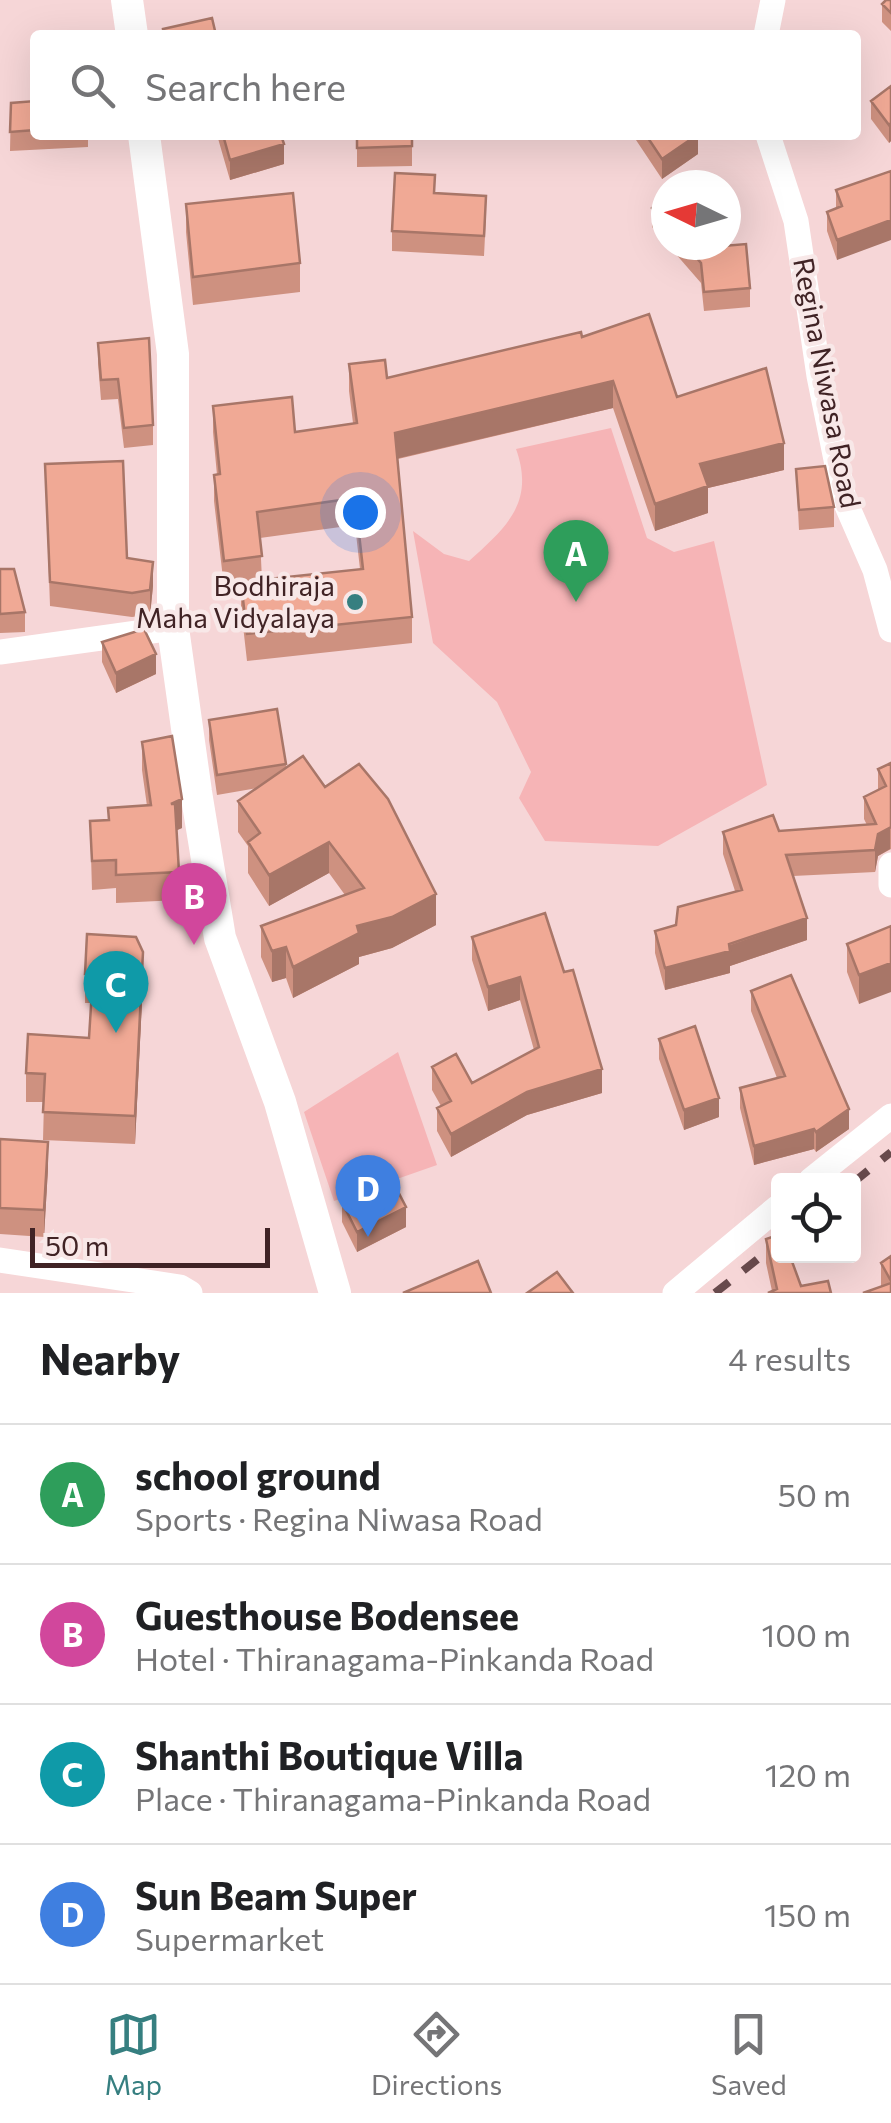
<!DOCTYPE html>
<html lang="en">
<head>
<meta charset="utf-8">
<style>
  :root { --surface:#fff; --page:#f6f6f6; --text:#202124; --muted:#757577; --line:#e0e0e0; --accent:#367f80 }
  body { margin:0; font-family:Commissioner,sans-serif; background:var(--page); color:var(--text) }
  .controls { position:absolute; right:30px; bottom:30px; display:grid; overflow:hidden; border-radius:10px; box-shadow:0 10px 40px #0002 }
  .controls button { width:90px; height:90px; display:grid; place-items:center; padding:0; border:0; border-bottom:2px solid var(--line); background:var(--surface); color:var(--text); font:50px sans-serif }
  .compass { position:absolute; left:651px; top:170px; width:90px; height:90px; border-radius:50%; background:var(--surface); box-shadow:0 10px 40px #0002; rotate:275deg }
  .scale { position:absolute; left:30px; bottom:25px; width:240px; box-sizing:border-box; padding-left:10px; border:5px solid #402325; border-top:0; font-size:28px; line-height:35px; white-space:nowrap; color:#402325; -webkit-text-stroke:8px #f8e8e8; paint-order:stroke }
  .you { position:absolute; left:360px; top:512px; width:35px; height:35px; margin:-25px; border:8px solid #fff; border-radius:50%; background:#1a73e8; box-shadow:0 0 0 15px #1a73e833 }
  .badge { display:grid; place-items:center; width:65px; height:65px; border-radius:50%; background:var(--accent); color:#fff; font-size:32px; font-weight:700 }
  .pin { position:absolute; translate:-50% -82px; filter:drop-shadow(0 2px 5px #0008) }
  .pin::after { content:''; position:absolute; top:52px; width:35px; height:30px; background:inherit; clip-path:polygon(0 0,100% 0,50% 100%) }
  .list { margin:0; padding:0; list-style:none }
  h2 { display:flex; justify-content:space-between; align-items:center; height:130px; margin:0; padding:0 40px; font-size:42px }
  h2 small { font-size:32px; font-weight:400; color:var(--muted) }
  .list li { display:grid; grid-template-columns:65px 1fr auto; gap:30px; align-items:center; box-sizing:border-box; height:140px; padding:0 40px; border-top:2px solid var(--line) }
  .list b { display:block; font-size:38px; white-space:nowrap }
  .list p { margin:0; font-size:32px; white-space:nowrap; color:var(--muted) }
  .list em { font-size:32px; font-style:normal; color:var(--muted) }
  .icon { flex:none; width:55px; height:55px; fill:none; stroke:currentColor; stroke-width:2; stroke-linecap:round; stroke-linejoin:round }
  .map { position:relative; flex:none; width:891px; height:1293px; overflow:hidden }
  .search { position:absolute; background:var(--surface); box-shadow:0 10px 40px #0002; left:30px; right:30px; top:30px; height:110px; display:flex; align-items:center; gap:25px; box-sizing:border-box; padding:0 35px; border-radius:10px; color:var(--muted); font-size:38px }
  .sheet { height:690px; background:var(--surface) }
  nav { display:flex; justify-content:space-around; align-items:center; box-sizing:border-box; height:140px; border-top:2px solid var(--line); background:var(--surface); font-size:28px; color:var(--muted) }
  nav a { display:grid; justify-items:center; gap:5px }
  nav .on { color:var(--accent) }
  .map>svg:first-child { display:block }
  .green { fill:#f6b4b6 }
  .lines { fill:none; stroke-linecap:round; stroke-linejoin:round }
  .minor { stroke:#fff; stroke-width:25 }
  .tertiary { stroke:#fff; stroke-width:32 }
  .rail { stroke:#684a4c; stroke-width:8; stroke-dasharray:18 18; stroke-linecap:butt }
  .wall { fill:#ce9180; fill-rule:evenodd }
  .shaded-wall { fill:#a87668 }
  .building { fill:#f0a995; stroke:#a87668; stroke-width:2.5 }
  .poi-dot { fill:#367f80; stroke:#f8e8e8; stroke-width:4 }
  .labels { text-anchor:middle; stroke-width:9; stroke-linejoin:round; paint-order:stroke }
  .street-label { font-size:28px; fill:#402325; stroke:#f8e8e8 }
  .poi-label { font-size:28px; fill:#402325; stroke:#f8e8e8; text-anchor:end }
</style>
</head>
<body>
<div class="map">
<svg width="891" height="1293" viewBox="0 0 891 1293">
  <rect width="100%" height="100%" fill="#f6d6d7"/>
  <path class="green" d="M611 428 647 538 674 552 714 541 767 785 658 846 545 841 519 798 531 772 497 702 433 643 413 531 444 554 469 561C507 527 535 502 516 449Z
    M398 1052 437 1165 334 1201 304 1112Z"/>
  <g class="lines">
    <path class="minor" d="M766 35 773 0
      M768 135 796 221 819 376 844 499 875 570 891 630
      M0 652 173 628
      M891 865V885
      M811 1180 891 1116
      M0 1260 180 1287 190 1293
      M675 1293 778 1207"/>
    <path class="tertiary" d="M127 0 132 35
      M144 135 173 354V628L196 792 220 938 280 1102 335 1293"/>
    <path class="rail" d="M854 1182 891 1152
      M715 1293 778 1243"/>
  </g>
  <path class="wall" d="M891 0V31L882 22V4Z
    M891 86V141L889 143 871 119V101Z
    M35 101V135H88V147L10 151 11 103Z
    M217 135H281L284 164 230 180Z
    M357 135H412V166L357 167Z
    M636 135H698V154L662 179 636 140Z
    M891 171 837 260 827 231V212L836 208V190Z
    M666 195V243L652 227V208Z
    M186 204 300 263V292L193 305 186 232Z
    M486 216 484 256 392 251V231Z
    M668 245H722L750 288V307L704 311 701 283Z
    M582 337 677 397 784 470 708 488V513L655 531 613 408 398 459 412 617V643L247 661 241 608V585L224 587 214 501V475H217L213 432V406L295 432 353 423 349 391V364L387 378ZM355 525 360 569 262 580 260 538Z
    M98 343 153 425V445L124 448 118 399 101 400 98 363Z
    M45 464 153 586 150 615 132 617 50 606Z
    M796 469 834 507V527L799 530Z
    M0 569 25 612V632L0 633Z
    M102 642 156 674 116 693 102 662Z
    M209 720 286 764V768L325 787 436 925 392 948 359 957V964L293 998 286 978 272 982 261 957V926L345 895 329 873 269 906 248 873V846L238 832V801L257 788 217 795 209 740Z
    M142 742 182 828 176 830 179 900 116 903V888L92 890 90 821 108 820 147 806 142 770Z
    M891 763V849L878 856 875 872 793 876 807 940 730 966V973L665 990 655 953V931L676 925 735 891 723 854V832L779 831 867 825 864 819V797L878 790V769Z
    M545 913 602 1093 527 1115 451 1157 437 1131V1108L441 1106 432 1090V1067L472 1083 534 1050 520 1000 488 1011 472 960V937Z
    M891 926 859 1004 847 972V944Z
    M85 974 143 981 135 1144 43 1140 44 1102H26V1073L89 1038 91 1003H85Z
    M751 991 849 1129 816 1152 814 1149 754 1165 740 1108V1088L777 1078 751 1011Z
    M659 1039 719 1117 684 1130 659 1059Z
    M0 1139 48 1168 44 1237 0 1234Z
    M342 1202 406 1227 357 1252 342 1222Z
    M766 1239 801 1286 772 1291 766 1263Z
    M891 1256V1293L881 1286V1263Z"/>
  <path class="shaded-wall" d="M891 123V141L889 143V125Z
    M698 135V154L662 179V159Z
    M284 144V164L230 180V160Z
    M891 220V240L837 260V240Z
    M613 381V408L395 459V433Z
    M784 443V470L708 488V513L655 531V504L700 464Z
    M153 562V586L150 615V590Z
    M156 654V674L116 693V673Z
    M182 799V828L171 833V804Z
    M890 827V849L878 856 875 872V850L878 834Z
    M329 842V873L269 906V875Z
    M436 894V925L392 948 359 957V964L293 998V967L357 926Z
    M807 918V940L730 966V973L665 990V968Z
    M286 947V978L272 982V951Z
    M143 952V981L135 1144V1116Z
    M891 963V992L859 1004V975Z
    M520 977V1000L488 1011V987Z
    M602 1069V1093L527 1115 451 1157V1134L527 1092Z
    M719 1098V1117L684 1130V1110Z
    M849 1109V1129L816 1152V1132Z
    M814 1129V1149L754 1165V1146Z
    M48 1142V1168L44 1237V1210Z
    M406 1207V1227L357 1252V1232Z"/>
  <path class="building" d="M886 0H891V13L882 4Z
    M212 18 216 35H164L163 29Z
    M891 86V123L889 125 871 101Z
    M35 101V130L10 132 11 103Z
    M223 135H281L284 144 230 160Z
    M357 135H412V146L357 148Z
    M646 135H697L662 159Z
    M891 171V220L837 240 827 212 842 206 836 190Z
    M395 173 435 175 434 193 486 196 484 236 392 231Z
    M293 193 300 263 193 277 186 204Z
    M666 195V223L652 208Z
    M746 244 750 288 704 292 701 263 686 245 723 246Z
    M649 314 677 397 766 368 784 443 700 464 708 486 655 504 613 381 395 433 412 617 247 634 241 582 363 569 355 498 257 512 262 556 224 561 214 475 220 474 213 406 292 397 295 432 357 423 349 364 385 360 387 378 581 332 582 337Z
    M149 338 153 425 124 428 118 379 101 380 98 343Z
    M123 461 127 558 153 562 150 590 132 593 50 582 45 464Z
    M825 466 834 507 799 510 796 469Z
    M0 569H14L25 612 0 614Z
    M144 629 156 654 116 673 102 642Z
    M277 709 286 764 217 775 209 720Z
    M172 736 182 799 171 804H175L179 872 116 875V860L92 861 90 821 109 820 108 808 151 805 142 742Z
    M303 756 325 787 359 764 388 799 436 894 392 917 357 926 359 933 293 967 286 947 272 951 261 926 364 888 329 842 269 875 248 842 260 833 238 801Z
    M891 763V827L878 834 875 850 786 855 807 918 729 944 730 951 665 968 655 931 676 925 678 907 742 890 723 832 773 815 779 831 876 824 864 797 886 786 878 769Z
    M545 913 564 972 573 970 602 1069 527 1092 451 1134 437 1108 451 1101 432 1067 456 1054 472 1083 539 1047 520 977 488 987 472 937Z
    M891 926V963L859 975 847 944Z
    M87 934 136 937 143 952 135 1116 43 1112 45 1074 26 1073 28 1034 89 1038 93 974H85Z
    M791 975 849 1109 816 1132 814 1129 754 1146 740 1088 785 1076 751 991Z
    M695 1026 719 1098 684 1110 659 1039Z
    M0 1139 48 1142 44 1210 0 1208Z
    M391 1178 406 1207 357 1232 342 1202Z
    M778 1235V1256H790L801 1286 828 1281 831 1293H768L777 1289 766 1239Z
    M891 1256V1281L881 1263Z
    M478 1261 491 1293H403Z
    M557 1272 573 1293H527Z
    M891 1283V1293H863Z"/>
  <circle class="poi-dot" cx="355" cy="602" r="10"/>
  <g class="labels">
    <g class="street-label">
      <text transform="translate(827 383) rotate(79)" y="10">Regina Niwasa Road</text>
    </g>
    <g class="poi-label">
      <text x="335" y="596">Bodhiraja<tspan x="335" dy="32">Maha Vidyalaya</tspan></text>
    </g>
  </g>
</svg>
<div class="controls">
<button><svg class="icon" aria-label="locate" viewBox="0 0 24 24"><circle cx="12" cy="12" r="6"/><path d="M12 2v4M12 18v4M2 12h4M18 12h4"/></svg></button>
</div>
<svg class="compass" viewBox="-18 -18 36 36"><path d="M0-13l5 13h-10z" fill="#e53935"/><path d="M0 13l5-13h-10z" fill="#757577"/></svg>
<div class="scale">50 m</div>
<div class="you"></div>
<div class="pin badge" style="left:576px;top:602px;background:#2e9e5b">A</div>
<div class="pin badge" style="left:194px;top:945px;background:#d1479c">B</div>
<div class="pin badge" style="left:116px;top:1033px;background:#0f9aa8">C</div>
<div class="pin badge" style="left:368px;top:1237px;background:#3f7fe0">D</div>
<div class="search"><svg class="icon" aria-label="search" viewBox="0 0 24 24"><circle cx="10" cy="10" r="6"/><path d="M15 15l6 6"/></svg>Search here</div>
</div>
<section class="sheet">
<h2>Nearby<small>4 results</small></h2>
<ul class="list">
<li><span class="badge" style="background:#2e9e5b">A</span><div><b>school ground</b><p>Sports · Regina Niwasa Road</p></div><em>50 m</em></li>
<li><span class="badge" style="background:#d1479c">B</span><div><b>Guesthouse Bodensee</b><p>Hotel · Thiranagama-Pinkanda Road</p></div><em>100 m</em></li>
<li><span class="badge" style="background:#0f9aa8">C</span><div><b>Shanthi Boutique Villa</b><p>Place · Thiranagama-Pinkanda Road</p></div><em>120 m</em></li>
<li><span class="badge" style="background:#3f7fe0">D</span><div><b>Sun Beam Super</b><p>Supermarket</p></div><em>150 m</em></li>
</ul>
</section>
<nav>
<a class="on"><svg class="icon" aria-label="map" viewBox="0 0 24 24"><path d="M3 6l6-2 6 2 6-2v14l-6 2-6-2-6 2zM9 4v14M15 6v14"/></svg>Map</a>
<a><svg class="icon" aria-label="directions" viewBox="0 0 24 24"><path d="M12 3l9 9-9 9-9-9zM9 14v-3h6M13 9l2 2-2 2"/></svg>Directions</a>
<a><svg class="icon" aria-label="saved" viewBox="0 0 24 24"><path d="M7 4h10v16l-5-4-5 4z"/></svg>Saved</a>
</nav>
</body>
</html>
